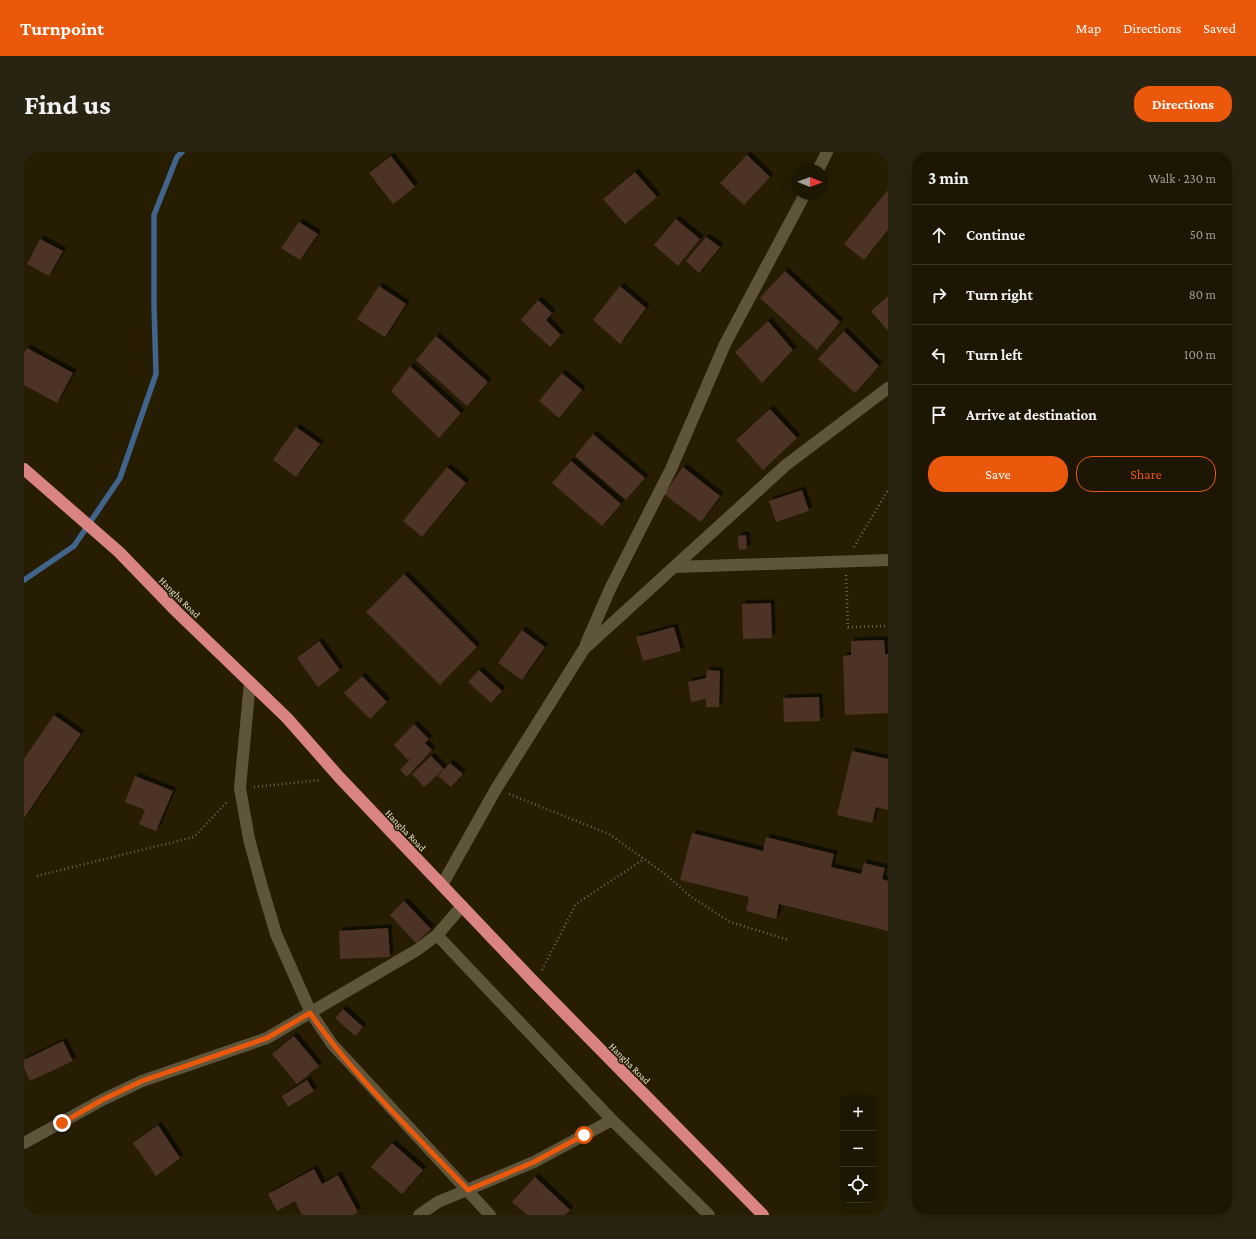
<!DOCTYPE html>
<html lang="en">
<head>
<meta charset="utf-8">
<style>
  :root { --surface:#1c1602; --page:#292311; --text:#f1f3f6; --muted:#a09f99; --line:#3a3524; --accent:#ea580c }
  body { margin:0; font-family:"Crimson Pro",serif; background:var(--page); color:var(--text) }
  .controls { position:absolute; right:12px; bottom:12px; display:grid; overflow:hidden; border-radius:8px; box-shadow:0 2px 10px #0003 }
  .controls button { width:36px; height:36px; display:grid; place-items:center; padding:0; border:0; border-bottom:1px solid var(--line); background:var(--surface); color:var(--text); font:20px sans-serif }
  .compass { position:absolute; left:768px; top:12px; width:36px; height:36px; border-radius:50%; background:var(--surface); box-shadow:0 2px 10px #0003; rotate:91deg }
  .stop { position:absolute; width:12px; height:12px; margin:-9px; border:3px solid #ea580c; border-radius:50%; background:#fff }
  .stop.end { background:#ea580c; border-color:#fff; box-shadow:0 1px 4px #0008 }
  .list { margin:0; padding:0; list-style:none }
  h2 { display:flex; justify-content:space-between; align-items:center; height:52px; margin:0; padding:0 16px; font-size:17px }
  h2 small { font-size:13px; font-weight:400; color:var(--muted) }
  .list li { display:grid; grid-template-columns:26px 1fr auto; gap:12px; align-items:center; box-sizing:border-box; height:60px; padding:0 16px; border-top:1px solid var(--line) }
  .list b { display:block; font-size:15px; white-space:nowrap }
  .list em { font-size:13px; font-style:normal; color:var(--muted) }
  .actions { display:flex; gap:8px; padding:12px 16px }
  .actions a { flex:1; padding:9px 0; border:1px solid var(--accent); border-radius:16px; text-align:center; font-size:14px; color:var(--accent) }
  .actions .main { background:var(--accent); color:#fff }
  .icon { flex:none; width:22px; height:22px; fill:none; stroke:currentColor; stroke-width:2; stroke-linecap:round; stroke-linejoin:round }
  .map { position:relative; flex:none; width:864px; height:1063px; overflow:hidden; border-radius:16px }
  header { display:flex; align-items:center; gap:24px; box-sizing:border-box; height:56px; padding:0 20px; background:var(--accent); color:#fff }
  header strong { font-size:19px }
  nav { display:flex; gap:22px; margin-inline-start:auto; font-size:14px }
  .intro { display:flex; align-items:center; justify-content:space-between; box-sizing:border-box; height:96px; padding:0 24px }
  h1 { margin:0; font-size:28px }
  .button { padding:10px 18px; border-radius:16px; background:var(--accent); color:#fff; font-size:14px; font-weight:700 }
  main { display:flex; gap:24px; padding:0 24px }
  aside { flex:1; background:var(--surface); border-radius:16px; box-shadow:0 2px 10px #0003 }
  .map>svg:first-child { display:block }
  .lines { fill:none; stroke-linecap:round; stroke-linejoin:round }
  .stream { stroke:#40648b; stroke-width:5.5 }
  .building { fill:#4d3326; filter:url(#shadow) }
  .path { stroke:#6e6650; stroke-width:2.5; stroke-dasharray:1 3; stroke-linecap:butt }
  .minor { stroke:#5f553a; stroke-width:12 }
  .highway { stroke:#d98383; stroke-width:12 }
  .route { stroke:#ea580c; stroke-width:5 }
  .labels { text-anchor:middle; stroke-width:3.5; stroke-linejoin:round; paint-order:stroke }
  .street-label { font-size:10px; fill:#e6e0d0; stroke:#261d03 }
</style>
</head>
<body>
<header>
<strong>Turnpoint</strong>
<nav><a>Map</a><a>Directions</a><a>Saved</a></nav>
</header>
<div class="intro"><h1>Find us</h1><a class="button">Directions</a></div>
<main>
<div class="map">
<svg width="864" height="1063" viewBox="0 0 864 1063">
  <defs>
    <filter id="shadow"><feDropShadow dx="3.5" dy="-3.5" stdDeviation="0" flood-color="#0009"/></filter>
  </defs>
  <rect width="100%" height="100%" fill="#261d03"/>
  <g class="lines">
    <path class="stream" d="M0 428 50 394 96 326 132 222 130 152V63L153 5 158 0"/>
  </g>
  <path class="building" d="M723 3 746 25 720 53 696 31Z
    M367 4 391 35 369 52 345 21Z
    M611 20 633 45 601 72 579 47Z
    M864 38V78L840 108 820 92Z
    M652 67 676 87 654 114 630 93Z
    M275 70 294 82 276 108 257 96Z
    M682 85 696 95 675 121 662 109Z
    M16 87 39 99 25 124 3 112Z
    M761 119 816 170 793 198 736 146Z
    M355 134 382 152 361 185 333 167Z
    M596 134 622 156 596 192 569 168Z
    M864 144V179L847 159Z
    M514 148 528 161 522 168 537 183 526 195 497 168Z
    M744 169 769 198 738 231 711 200Z
    M820 179 855 214 831 241 794 207Z
    M412 184 464 230 443 254 392 208Z
    M3 196 49 221 33 251 0 233V201Z
    M386 214 437 261 415 286 367 239Z
    M538 221 558 238 535 266 515 249Z
    M746 257 773 286 739 318 712 288Z
    M272 275 296 292 272 325 249 308Z
    M569 282 621 326 602 348 551 304Z
    M547 309 597 352 578 374 528 331Z
    M423 315 442 331 398 385 379 369Z
    M659 315 696 344 677 370 640 342Z
    M778 338 785 359 752 370 745 349Z
    M722 383 723 397 715 398 714 384Z
    M380 422 453 495 416 533 342 460Z
    M747 451 748 486 719 487 718 452Z
    M650 475 657 499 619 509 612 485Z
    M498 478 521 495 498 528 474 511Z
    M860 488 861 502H864V561L821 563 819 504 827 503V489Z
    M295 489 316 518 294 535 273 506Z
    M455 518 478 539 467 551 444 530Z
    M683 518 696 519 695 555H682V547L667 550 664 530 682 526Z
    M338 524 363 550 346 567 320 541Z
    M795 545 796 569 760 570 759 546Z
    M30 563 57 582 0 666V607Z
    M390 572 405 587 401 591 408 598 383 625 376 618 390 603 384 608 370 593Z
    M828 599 864 607V658L852 655 848 671 813 663Z
    M407 604 420 617 400 635 388 622Z
    M426 611 439 622 427 635 414 624Z
    M111 624 149 639 132 679 115 672 121 658 101 650Z
    M668 681 739 699 742 685 810 702 807 715 837 722 840 711 861 716 858 727 864 729V779L755 752 752 767 722 759 725 745 656 728Z
    M380 749 407 777 392 791 366 763Z
    M364 776 366 805 316 807 315 779Z
    M319 857 339 875 331 884 311 866Z
    M270 884 295 914 273 932 248 902Z
    M39 889 49 909 6 929 0 916V908Z
    M283 928 290 939 264 955 258 944Z
    M134 973 156 1006 132 1024 109 991Z
    M368 991 399 1018 378 1042 347 1015Z
    M290 1017 298 1032 314 1023 334 1060 329 1063H278L271 1049 253 1059 244 1042Z
    M511 1025 546 1058 541 1063H503L488 1050Z"/>
  <g class="lines">
    <path class="path" d="M830 395 864 338
      M822 423 824 475 864 474
      M230 635 297 628
      M485 642 585 682 641 722 666 744 706 770 765 788
      M13 724 170 685 203 650
      M518 818 552 752 620 707"/>
    <path class="minor" d="M794 18 803 0
      M651 415 864 408
      M562 492 586 437 647 317 701 192 781 42
      M226 530 216 636 225 687 238 735 252 782 287 861 308 892 466 1063
      M418 733 472 637 560 497 762 313 864 236
      M413 783 588 968 685 1063
      M0 991 78 948 118 929 243 886 393 798 413 783 438 754
      M395 1063 414 1050 510 1010 588 968"/>
    <path class="highway" d="M0 317 95 400 153 460 263 566 316 626 511 831 739 1063"/>
  </g>
  <g class="lines">
    <path class="route" d="M38 971 78 948 118 929 243 886 286 861C331 926 390 981 444 1038L510 1010 560 983"/>
  </g>
  <g class="labels">
    <g class="street-label">
      <text transform="translate(156 445) rotate(45)" y="4">Hangha Road</text>
      <text transform="translate(382 678) rotate(46)" y="4">Hangha Road</text>
      <text transform="translate(606 911) rotate(45)" y="4">Hangha Road</text>
    </g>
  </g>
</svg>
<div class="controls">
<button>+</button>
<button>−</button>
<button><svg class="icon" aria-label="locate" viewBox="0 0 24 24"><circle cx="12" cy="12" r="6"/><path d="M12 2v4M12 18v4M2 12h4M18 12h4"/></svg></button>
</div>
<svg class="compass" viewBox="-18 -18 36 36"><path d="M0-13l5 13h-10z" fill="#e53935"/><path d="M0 13l5-13h-10z" fill="#a09f99"/></svg>
<div class="stop" style="left:560px;top:983px"></div>
<div class="stop end" style="left:38px;top:971px"></div>
</div>
<aside>
<h2>3 min<small>Walk · 230 m</small></h2>
<ul class="list">
<li><svg class="icon" aria-label="ahead" viewBox="0 0 24 24"><path d="M12 20V5M6 11l6-6 6 6"/></svg><div><b>Continue</b></div><em>50 m</em></li>
<li><svg class="icon" aria-label="right" viewBox="0 0 24 24"><path d="M7 20v-9h11M14 6l5 5-5 5"/></svg><div><b>Turn right</b></div><em>80 m</em></li>
<li><svg class="icon" aria-label="left" viewBox="0 0 24 24"><path d="M17 20v-9H6M10 6l-5 5 5 5"/></svg><div><b>Turn left</b></div><em>100 m</em></li>
<li><svg class="icon" aria-label="arrive" viewBox="0 0 24 24"><path d="M6 21V4h12l-3 4 3 4H6"/></svg><div><b>Arrive at destination</b></div></li>
</ul>
<div class="actions"><a class="main">Save</a><a>Share</a></div>
</aside>
</main>
</body>
</html>
